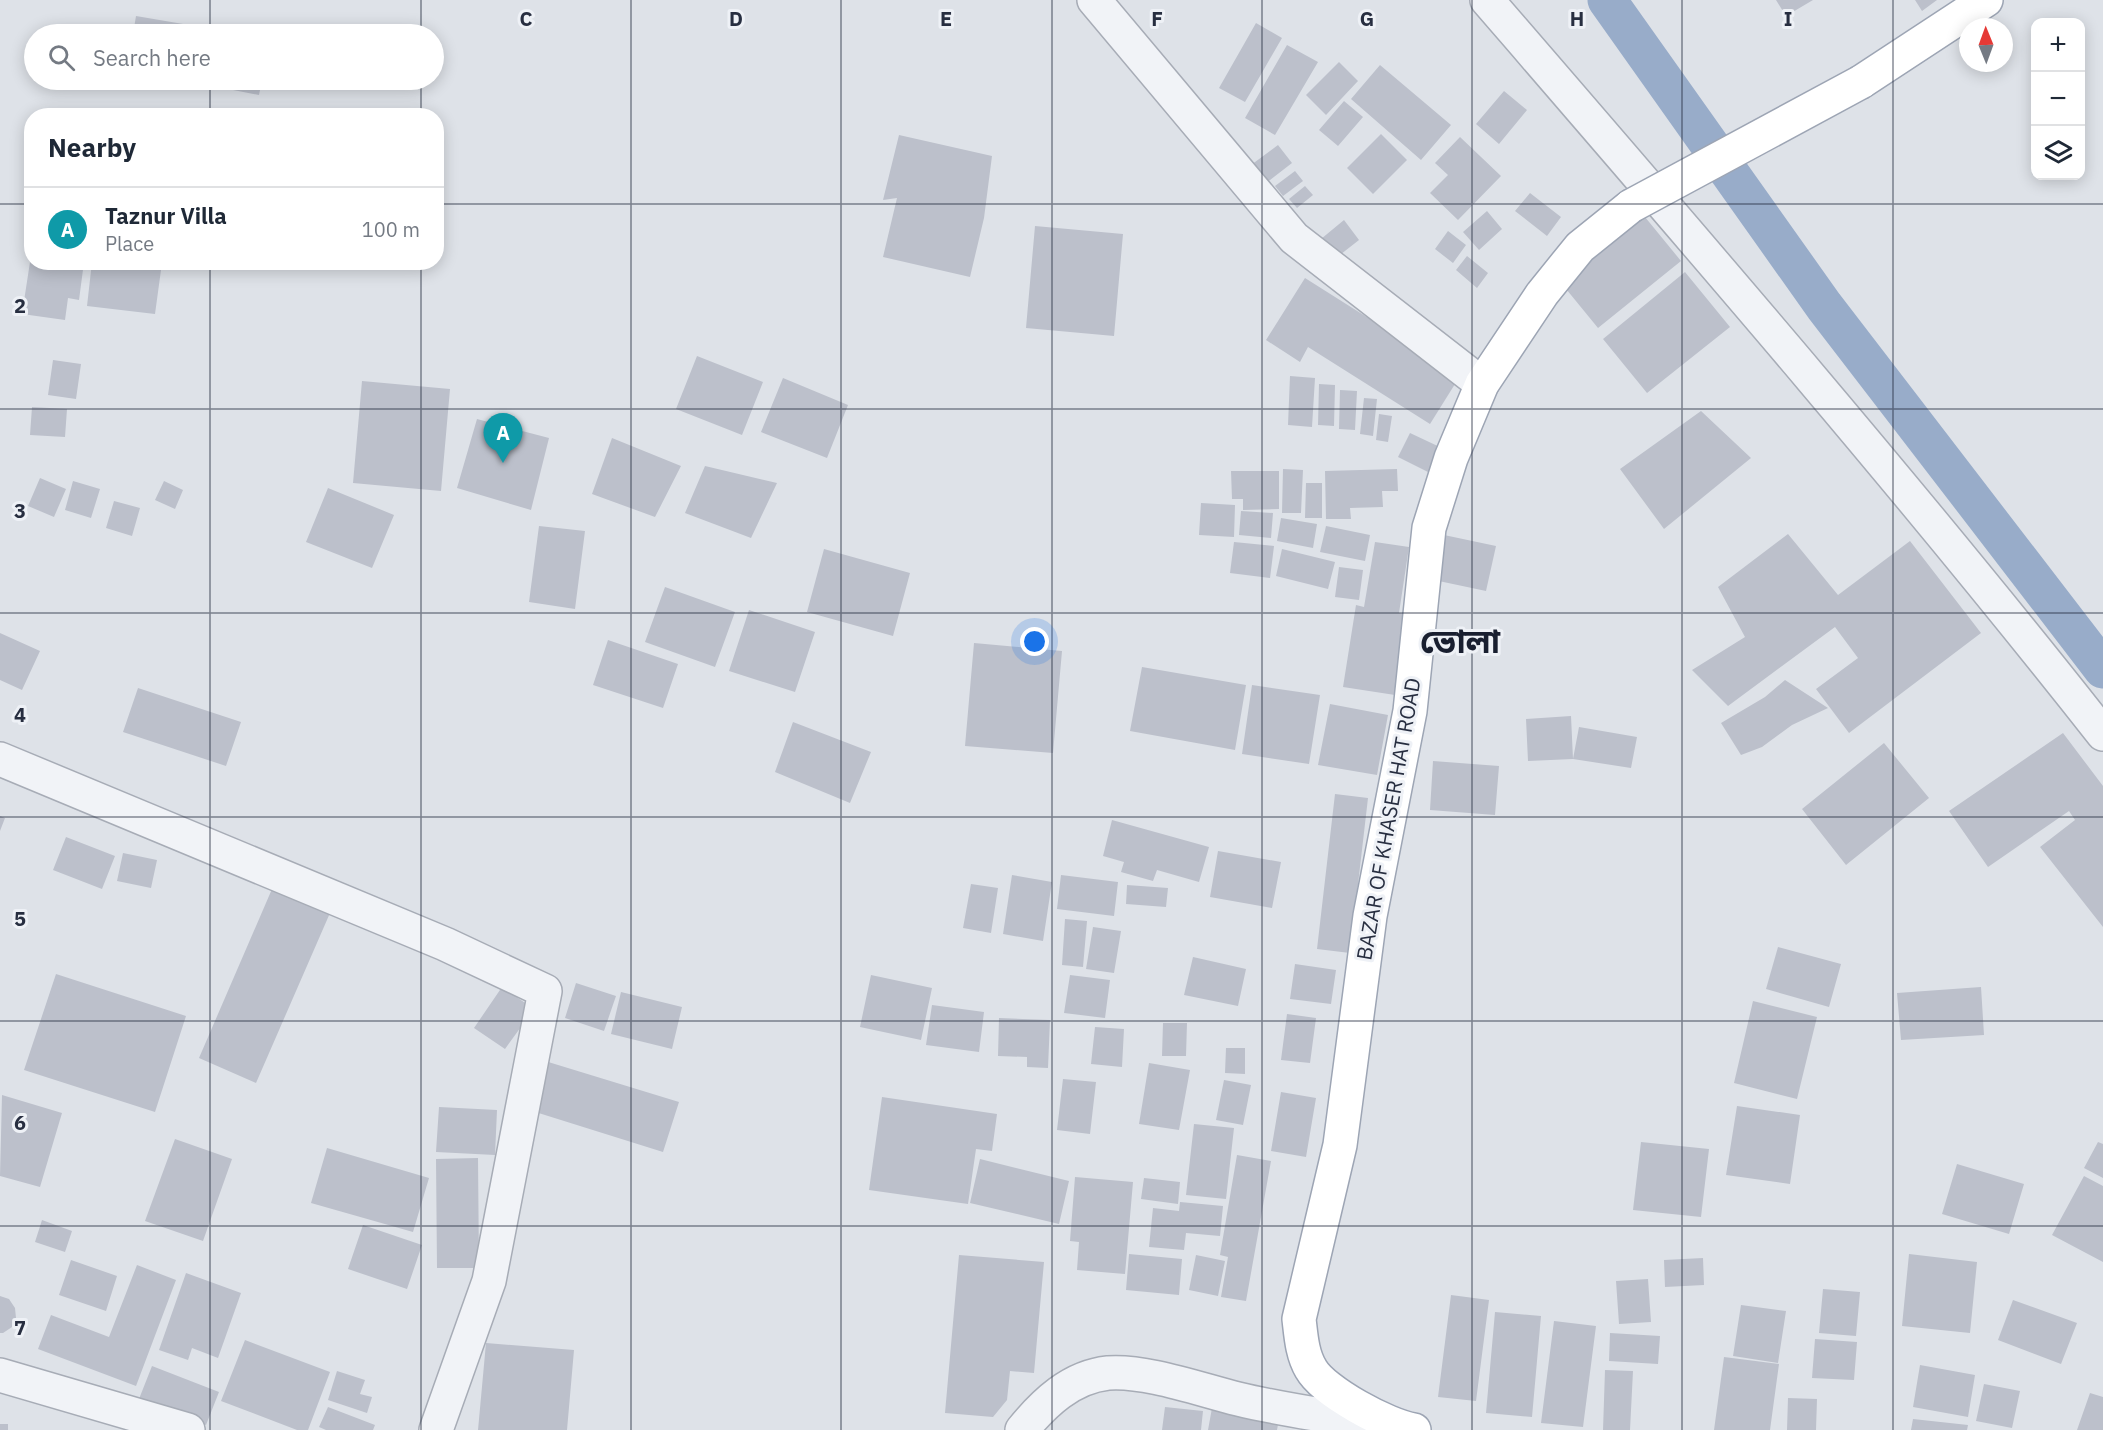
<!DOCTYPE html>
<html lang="en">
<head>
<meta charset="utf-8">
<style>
  :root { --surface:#fff; --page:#f2f2f3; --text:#1f2937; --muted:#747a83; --line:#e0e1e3; --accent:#2563eb }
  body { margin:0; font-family:"IBM Plex Sans","Noto Sans Bengali",sans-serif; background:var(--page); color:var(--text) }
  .controls { position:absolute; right:18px; top:18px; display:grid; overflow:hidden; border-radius:12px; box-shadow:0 3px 15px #0003 }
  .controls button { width:54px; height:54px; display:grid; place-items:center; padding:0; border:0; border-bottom:2px solid var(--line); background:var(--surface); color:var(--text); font:30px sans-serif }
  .compass { position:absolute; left:1959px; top:18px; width:54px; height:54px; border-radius:50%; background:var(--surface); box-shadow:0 3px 15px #0003; rotate:359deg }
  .you { position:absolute; left:1035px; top:642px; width:21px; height:21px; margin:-15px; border:4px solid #fff; border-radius:50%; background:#1a73e8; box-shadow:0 0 0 9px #1a73e833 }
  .badge { display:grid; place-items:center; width:39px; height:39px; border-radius:50%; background:var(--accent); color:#fff; font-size:20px; font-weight:700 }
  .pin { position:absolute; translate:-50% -50px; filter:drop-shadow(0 2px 3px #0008) }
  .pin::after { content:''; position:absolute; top:32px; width:21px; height:18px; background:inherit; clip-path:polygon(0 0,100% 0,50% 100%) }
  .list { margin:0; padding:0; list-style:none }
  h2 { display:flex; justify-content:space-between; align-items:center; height:78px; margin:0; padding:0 24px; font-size:26px }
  h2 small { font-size:20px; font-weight:400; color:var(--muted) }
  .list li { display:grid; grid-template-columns:39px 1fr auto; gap:18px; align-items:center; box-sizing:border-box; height:84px; padding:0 24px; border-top:2px solid var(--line) }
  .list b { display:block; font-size:22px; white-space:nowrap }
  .list p { margin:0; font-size:20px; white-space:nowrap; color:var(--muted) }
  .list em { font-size:20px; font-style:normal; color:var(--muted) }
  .icon { flex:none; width:33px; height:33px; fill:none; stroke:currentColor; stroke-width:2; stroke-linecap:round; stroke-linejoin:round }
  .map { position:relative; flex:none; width:2103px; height:1430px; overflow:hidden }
  .search { position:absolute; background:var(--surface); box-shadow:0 3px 15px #0003; left:24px; top:24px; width:420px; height:66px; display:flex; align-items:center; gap:15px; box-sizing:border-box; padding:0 21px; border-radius:33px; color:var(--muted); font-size:22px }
  .panel { position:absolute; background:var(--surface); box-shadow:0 3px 15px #0003; left:24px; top:108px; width:420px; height:162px; border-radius:24px }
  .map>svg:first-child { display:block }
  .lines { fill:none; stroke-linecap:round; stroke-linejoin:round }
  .canal { stroke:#98acc9; stroke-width:39 }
  .building { fill:#bcc0cb }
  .minor-casing { stroke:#a7acb6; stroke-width:36 }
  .major-casing { stroke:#9da5b4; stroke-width:36 }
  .minor { stroke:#f1f3f7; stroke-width:33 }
  .major { stroke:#fff; stroke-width:33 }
  .major-bridge-casing { stroke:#9da5b4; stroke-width:36; stroke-linecap:butt }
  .major-bridge { stroke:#fff; stroke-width:33 }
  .grid { fill:none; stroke:#272e40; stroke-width:1.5; stroke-opacity:0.55 }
  .labels { text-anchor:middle; stroke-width:6; stroke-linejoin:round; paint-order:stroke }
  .street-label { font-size:21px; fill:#272e40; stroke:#eef1f6 }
  .town-label { font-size:33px; font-weight:bold; fill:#191f30; stroke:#eef1f6 }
  .grid-label { font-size:20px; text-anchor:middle; font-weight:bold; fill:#272e40; stroke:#eef1f6; stroke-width:6; stroke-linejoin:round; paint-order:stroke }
</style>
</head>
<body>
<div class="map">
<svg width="2103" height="1430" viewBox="0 0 2103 1430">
  <rect width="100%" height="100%" fill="#dee2e8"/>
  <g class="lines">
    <path class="canal" d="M1607 0 1824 306 2103 669"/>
  </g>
  <path class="building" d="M1776 0H1813L1786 16Z
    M1915 0H1937L1922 11Z
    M136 16 236 33V34H133Z
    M1256 23 1282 38 1245 102 1219 88Z
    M1287 45 1318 62 1275 135 1245 118Z
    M1339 62 1358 81 1326 115 1306 95Z
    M1380 65 1451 125 1421 160 1351 99Z
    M182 80H262L259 95Z
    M1504 91 1527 110 1499 144 1476 124Z
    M1344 101 1363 117 1338 146 1319 130Z
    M1381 134 1407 160 1373 194 1347 168Z
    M899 135 992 156 984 218 970 277 883 257 897 198 883 200Z
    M1460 137 1501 176 1458 220 1430 193 1448 175 1435 163Z
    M1278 145 1292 163 1266 183 1251 165Z
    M1295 171 1303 181 1283 196 1275 186Z
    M1305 186 1313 195 1297 208 1289 199Z
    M1530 193 1561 217 1547 236 1515 211Z
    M1636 206 1681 261 1598 328 1553 273Z
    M1487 211 1502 229 1479 250 1463 232Z
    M1344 220 1359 240 1336 258 1321 239Z
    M1035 226 1123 234 1114 336 1026 328Z
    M1448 231 1466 245 1453 263 1435 249Z
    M1467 256 1488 273 1477 288 1456 270Z
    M30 262H84L79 300 68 298 65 320 22 314Z
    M92 262 161 270 155 314 87 306Z
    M1685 272 1730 327 1647 393 1603 339Z
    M1305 278 1460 376 1430 424 1308 347 1300 362 1266 340Z
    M697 356 763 382 742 435 676 409Z
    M53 360 81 364 76 399 48 395Z
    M1290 376 1315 378 1312 427 1288 425Z
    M783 378 848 405 827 458 761 432Z
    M362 381 450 389 441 491 353 483Z
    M1319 384 1335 385 1334 426 1318 425Z
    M1340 390 1357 391 1355 430 1339 429Z
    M1364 398 1377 399 1373 436 1360 434Z
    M32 407 67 409 65 437 30 435Z
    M1701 411 1751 458 1664 529 1620 469Z
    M1379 414 1392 416 1388 442 1376 440Z
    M477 419 549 438 531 510 457 488Z
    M1410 433 1444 449 1432 474 1398 457Z
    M612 438 681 466 655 517 592 494Z
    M705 466 777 483 751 538 685 513Z
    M1283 469 1303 470 1301 513H1282Z
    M1397 469 1398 491H1382L1383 507 1350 508 1351 519H1326L1325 471Z
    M1231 471H1279V509L1243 510V499H1232Z
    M40 478 66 489 54 517 28 506Z
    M73 481 100 489 91 518 65 510Z
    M164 481 183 490 175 509 155 500Z
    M1306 483H1322V518H1305Z
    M328 488 394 515 372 568 306 542Z
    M114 501 140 508 132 536 106 528Z
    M1201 503 1235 505 1234 537 1199 535Z
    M1241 511 1273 513 1271 538 1239 535Z
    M1281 518 1317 524 1313 548 1277 541Z
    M539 526 585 531 575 609 529 602Z
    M1326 526 1370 535 1365 561 1320 552Z
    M1788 534 1838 595 1910 541 1981 633 1849 733 1816 689 1858 658 1835 627 1728 706 1692 670 1745 637 1718 587Z
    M1444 535 1496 546 1486 591 1434 580Z
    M1234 542 1274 546 1270 578 1230 573Z
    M1375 542 1409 547 1399 613 1408 614 1395 695 1343 687 1356 605 1364 607Z
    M824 549 910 573 893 636 807 612Z
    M1282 549 1335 562 1328 589 1276 576Z
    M1339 567 1363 570 1359 600 1335 597Z
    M665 587 735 612 715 667 645 642Z
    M749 610 815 632 795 692 729 671Z
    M0 633 40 651 22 690 0 680Z
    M608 640 678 664 663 708 593 685Z
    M974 643 1062 651 1053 753 965 746Z
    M1142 667 1246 685 1235 750 1130 731Z
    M1785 680 1828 708 1792 725 1762 747 1741 755 1721 723 1765 697Z
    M1252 685 1320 695 1309 764 1242 754Z
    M138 688 241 722 226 766 123 732Z
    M1330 704 1388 715 1377 775 1318 765Z
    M1571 716 1573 759 1528 761 1526 719Z
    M793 722 871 752 850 803 775 772Z
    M1579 727 1637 737 1631 768 1573 759Z
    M2063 733 2103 786V927L2040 847 2075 820 2069 811 1988 867 1949 811Z
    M1884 743 1929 798 1846 865 1802 809Z
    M1433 761 1499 766 1495 815 1430 810Z
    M1335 794 1368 798 1350 953 1317 949Z
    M0 816 5 818 0 831Z
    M1112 820 1209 847 1199 882 1157 870 1153 881 1121 872 1124 862 1103 856Z
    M66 837 115 856 102 889 53 870Z
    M1218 851 1281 862 1272 908 1210 897Z
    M123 853 157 860 151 888 117 881Z
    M1012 875 1052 882 1043 941 1003 934Z
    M1061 875 1118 882 1114 916 1057 909Z
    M971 884 998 888 991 933 963 928Z
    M1127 885 1168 888 1166 907 1126 904Z
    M272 889 330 913 256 1083 199 1058Z
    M1065 919 1087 921 1083 967 1062 965Z
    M1093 927 1121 931 1114 973 1086 969Z
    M1778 947 1841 964 1829 1007 1766 989Z
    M1193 957 1246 969 1238 1006 1184 995Z
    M1295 964 1336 970 1331 1004 1290 999Z
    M56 974 186 1016 155 1112 24 1070Z
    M871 975 932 988 921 1040 860 1027Z
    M1070 975 1110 980 1105 1018 1064 1013Z
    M576 983 616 996 604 1031 565 1018Z
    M502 987 534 1009 505 1049 474 1028Z
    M1981 987 1984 1035 1901 1040 1897 993Z
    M621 992 682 1007 672 1049 611 1034Z
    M1753 1001 1817 1017 1797 1099 1734 1083Z
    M932 1005 984 1012 979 1052 926 1045Z
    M1287 1014 1316 1018 1310 1063 1281 1060Z
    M999 1018 1050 1020 1048 1068 1027 1067V1057L998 1056Z
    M1163 1023H1187L1186 1056H1162Z
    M1095 1027 1124 1029 1122 1067 1091 1064Z
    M1226 1048H1245V1074L1225 1073Z
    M545 1061 679 1102 663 1152 529 1110Z
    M1149 1063 1190 1070 1179 1130 1139 1124Z
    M1063 1079 1096 1082 1090 1134 1057 1130Z
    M1224 1080 1251 1085 1243 1125 1216 1120Z
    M1281 1092 1316 1098 1306 1157 1271 1151Z
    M2 1095 62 1113 40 1187 0 1176Z
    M882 1097 997 1114 992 1151 976 1149 968 1204 869 1190Z
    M1737 1106 1800 1115 1790 1184 1726 1175Z
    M439 1107 497 1110 495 1155 436 1152Z
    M1194 1124 1234 1128 1226 1199 1186 1195Z
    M175 1139 232 1159 203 1241 145 1221Z
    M1641 1142 1709 1149 1701 1217 1633 1210Z
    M2098 1142 2103 1144V1178L2084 1168Z
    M327 1148 429 1178 413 1232 311 1203Z
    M1237 1155 1271 1161 1246 1301 1221 1297 1228 1257 1220 1255Z
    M478 1158 479 1268H437L436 1159Z
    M980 1159 1069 1181 1059 1224 970 1203Z
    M1957 1164 2024 1184 2009 1234 1942 1214Z
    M2084 1176 2103 1186V1262L2052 1235Z
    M1075 1177 1133 1182 1125 1274 1077 1270 1079 1242 1070 1241Z
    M1144 1178 1180 1182 1178 1204 1141 1199Z
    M1180 1202 1223 1206 1220 1236 1186 1233 1184 1250 1149 1247 1153 1208 1179 1211Z
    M42 1220 72 1231 65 1252 35 1242Z
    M363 1225 422 1245 407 1289 348 1269Z
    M1129 1254 1182 1259 1179 1295 1126 1290Z
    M1909 1254 1977 1262 1970 1333 1902 1326Z
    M959 1255 1044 1262 1034 1373 1010 1371 1007 1400 993 1417 945 1413Z
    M1196 1255 1225 1261 1218 1296 1189 1290Z
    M1703 1258 1704 1285 1665 1287 1664 1260Z
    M71 1260 117 1276 106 1311 59 1295Z
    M137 1265 176 1280 136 1386 38 1349 51 1315 109 1337Z
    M186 1273 241 1293 218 1358 192 1348 188 1360 159 1350Z
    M1648 1279 1651 1322 1619 1324 1616 1281Z
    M1823 1289 1860 1292 1856 1336 1819 1333Z
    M1451 1295 1489 1300 1476 1401 1438 1397Z
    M0 1296 9 1299 15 1308 16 1318 12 1327 3 1333H0Z
    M2013 1300 2077 1323 2061 1364 1998 1340Z
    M1741 1305 1786 1311 1778 1363 1733 1356Z
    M1495 1312 1541 1316 1532 1417 1486 1413Z
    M1554 1321 1596 1326 1583 1427 1541 1423Z
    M1610 1333 1660 1336 1658 1364 1609 1361Z
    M1815 1339 1857 1342 1854 1380 1812 1378Z
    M245 1340 330 1372 308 1430H297L221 1401Z
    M486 1343 574 1350 567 1430H478Z
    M1724 1357 1779 1364 1770 1430H1714Z
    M1920 1365 1975 1375 1968 1417 1913 1407Z
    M152 1366 219 1392 206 1425 139 1399Z
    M1605 1370 1633 1371 1630 1430H1603Z
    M337 1371 365 1380 360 1394 372 1397 367 1413 328 1400Z
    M1984 1384 2020 1391 2012 1428 1976 1421Z
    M2090 1393 2103 1397V1430H2077Z
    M1788 1398 1817 1399 1816 1430H1787Z
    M328 1407 375 1425 373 1430H326L319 1427Z
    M1165 1407 1203 1411 1201 1430H1162Z
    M1212 1408 1279 1419 1277 1430H1208Z
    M1913 1419 1968 1425 1967 1430H1911Z
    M0 1424H8V1430H0Z"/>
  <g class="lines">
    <g class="minor-casing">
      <path id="minor" d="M1094 0 1294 238 1482 384
        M1487 0C1696 242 1905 483 2103 734
        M0 759 445 944 545 991 489 1281 436 1430
        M0 1375 188 1430
        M1022 1430C1044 1403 1071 1377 1108 1373 1146 1370 1201 1390 1238 1399 1287 1411 1338 1417 1387 1426"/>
    </g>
    <g class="major-casing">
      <path id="major" d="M1861 82 1986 0
        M1414 1430C1388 1426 1324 1392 1311 1369 1302 1354 1301 1336 1299 1319L1340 1145 1370 916 1410 711 1429 528 1451 458 1482 384 1542 294 1580 247 1631 206"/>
    </g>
    <use href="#minor" class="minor"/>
    <use href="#major" class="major"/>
    <g class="major-bridge-casing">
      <path id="major-bridge" d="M1631 206 1861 82"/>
    </g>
    <use href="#major-bridge" class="major-bridge"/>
  </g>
  <path class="grid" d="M210 0V34M421 0V34M631 0V1430M841 0V1430M1052 0V1430M1262 0V1430M1472 0V1430M1682 0V1430M1893 0V1430M210 80V116M421 80V116M0 204H32M436 204H2103M210 262V1430M421 262V1430M0 409H2103M0 613H2103M0 817H2103M0 1021H2103M0 1226H2103"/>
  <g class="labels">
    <g class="street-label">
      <text transform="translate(1389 819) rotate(-80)" y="7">BAZAR OF KHASER HAT ROAD</text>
    </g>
    <g class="town-label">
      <text x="1460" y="653">ভোলা</text>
    </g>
  </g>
  <g class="grid-label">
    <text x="526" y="26">C</text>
    <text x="736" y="26">D</text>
    <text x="946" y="26">E</text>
    <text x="1157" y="26">F</text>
    <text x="1367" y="26">G</text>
    <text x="1577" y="26">H</text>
    <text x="1788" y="26">I</text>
    <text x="20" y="313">2</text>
    <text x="20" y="518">3</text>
    <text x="20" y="722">4</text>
    <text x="20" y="926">5</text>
    <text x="20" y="1130">6</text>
    <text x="20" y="1335">7</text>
  </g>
</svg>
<div class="controls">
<button>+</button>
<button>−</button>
<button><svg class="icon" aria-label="layers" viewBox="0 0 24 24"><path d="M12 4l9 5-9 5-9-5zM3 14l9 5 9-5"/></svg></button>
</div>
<svg class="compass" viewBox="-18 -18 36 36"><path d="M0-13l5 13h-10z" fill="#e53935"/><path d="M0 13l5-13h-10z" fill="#747a83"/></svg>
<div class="you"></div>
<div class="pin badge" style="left:503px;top:463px;background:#0f9aa8">A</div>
<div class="search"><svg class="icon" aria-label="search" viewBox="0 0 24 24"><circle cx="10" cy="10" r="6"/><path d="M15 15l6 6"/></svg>Search here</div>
<section class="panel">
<h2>Nearby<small></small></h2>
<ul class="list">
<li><span class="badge" style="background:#0f9aa8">A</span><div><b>Taznur Villa</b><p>Place</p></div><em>100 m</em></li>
</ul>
</section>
</div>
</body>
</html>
